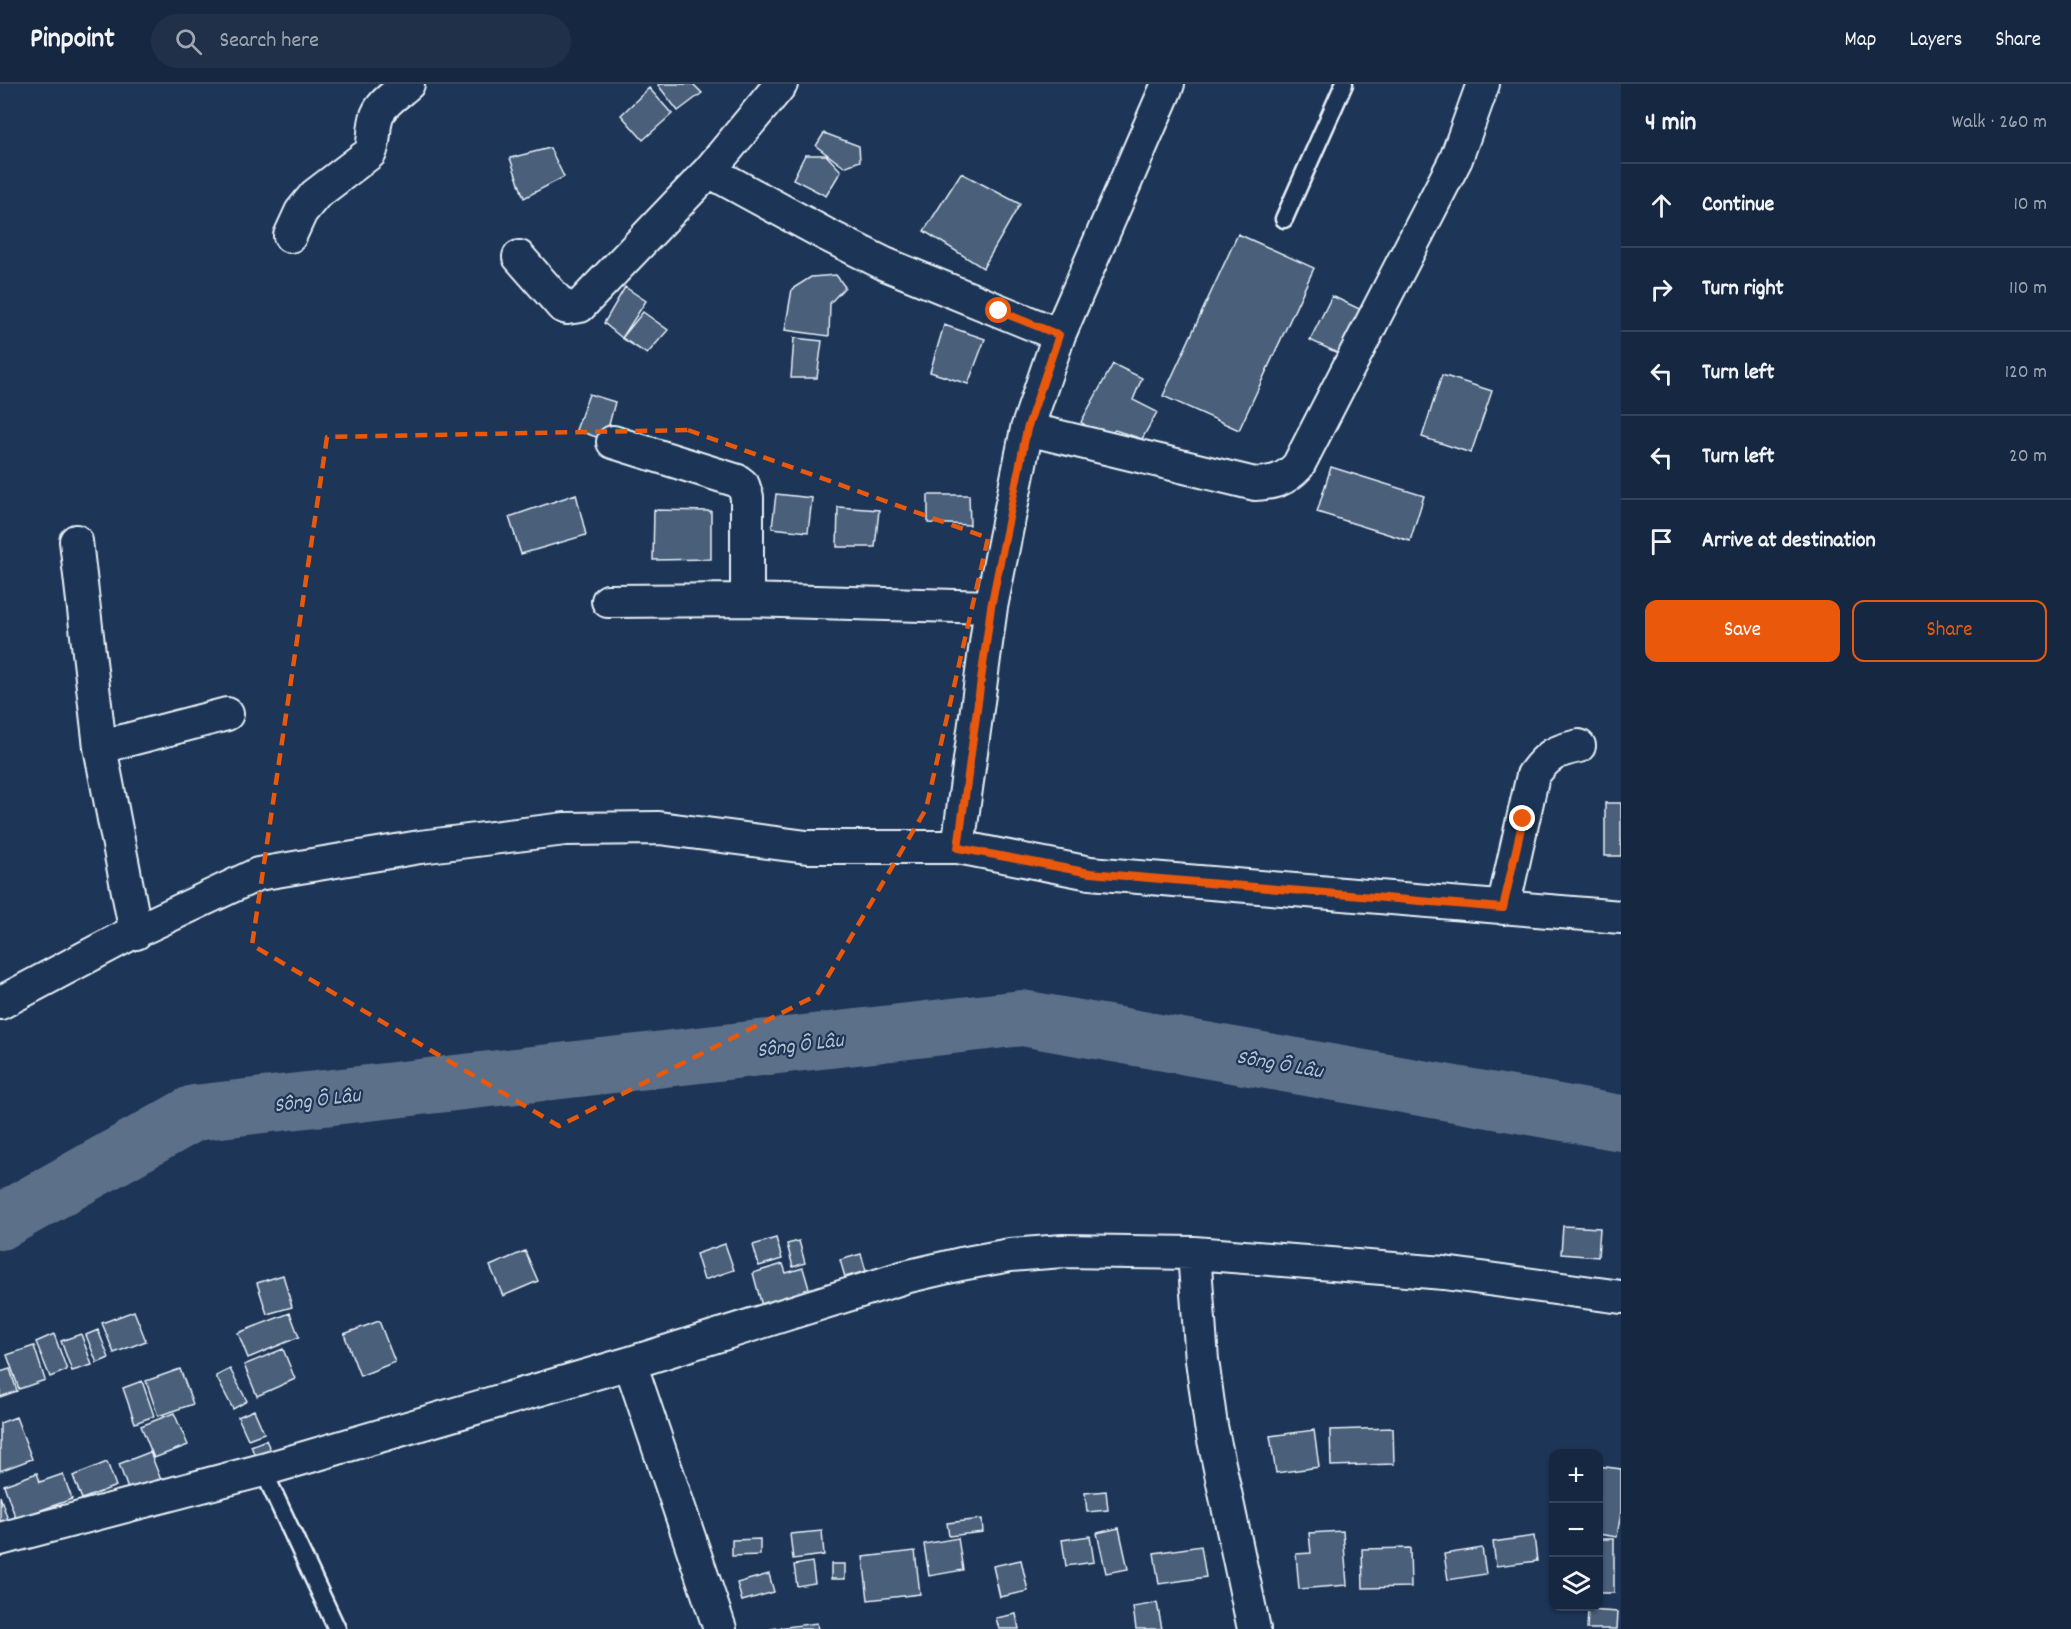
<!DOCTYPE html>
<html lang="en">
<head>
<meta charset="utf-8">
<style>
  :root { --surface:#162841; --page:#1f3048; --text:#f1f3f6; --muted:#9ea6b1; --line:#35445a; --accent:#ea580c }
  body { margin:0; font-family:Dekko,sans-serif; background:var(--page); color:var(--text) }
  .controls { position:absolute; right:18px; bottom:18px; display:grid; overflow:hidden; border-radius:12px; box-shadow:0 2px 4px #0004 }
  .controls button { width:54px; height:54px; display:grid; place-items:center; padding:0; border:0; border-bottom:2px solid var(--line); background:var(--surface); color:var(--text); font:30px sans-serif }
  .stop { position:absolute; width:18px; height:18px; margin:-14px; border:4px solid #ea580c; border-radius:50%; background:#fff }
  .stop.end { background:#ea580c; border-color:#fff; box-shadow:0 2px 6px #0008 }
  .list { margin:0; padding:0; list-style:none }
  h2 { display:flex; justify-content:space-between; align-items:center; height:78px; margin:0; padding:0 24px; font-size:26px }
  h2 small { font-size:20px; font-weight:400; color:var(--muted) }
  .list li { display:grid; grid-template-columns:39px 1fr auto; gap:18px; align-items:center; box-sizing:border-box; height:84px; padding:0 24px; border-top:2px solid var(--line) }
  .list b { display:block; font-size:22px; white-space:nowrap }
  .list em { font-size:20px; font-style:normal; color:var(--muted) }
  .actions { display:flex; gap:12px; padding:18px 24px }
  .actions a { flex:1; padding:14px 0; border:2px solid var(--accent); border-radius:12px; text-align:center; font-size:21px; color:var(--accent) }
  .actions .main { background:var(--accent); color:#fff }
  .icon { flex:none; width:33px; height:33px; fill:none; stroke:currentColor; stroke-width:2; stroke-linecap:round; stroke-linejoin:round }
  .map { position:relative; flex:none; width:1621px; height:1545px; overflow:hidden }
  header { display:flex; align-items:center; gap:36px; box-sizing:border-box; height:84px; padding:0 30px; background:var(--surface); border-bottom:2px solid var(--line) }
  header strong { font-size:28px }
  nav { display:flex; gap:33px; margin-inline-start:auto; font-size:21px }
  .search { width:420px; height:54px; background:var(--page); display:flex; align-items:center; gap:15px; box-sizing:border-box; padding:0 21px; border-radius:33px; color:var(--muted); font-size:22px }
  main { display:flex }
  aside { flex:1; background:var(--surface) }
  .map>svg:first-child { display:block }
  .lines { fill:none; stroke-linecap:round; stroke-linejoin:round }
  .river { stroke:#5d7089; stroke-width:56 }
  .building { fill:#495e7a; stroke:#e8f1f8; stroke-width:1.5 }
  .lane-casing { stroke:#e8f1f8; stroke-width:21 }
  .street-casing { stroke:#e8f1f8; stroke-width:36 }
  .lane { stroke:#1d3557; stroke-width:16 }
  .street { stroke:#1d3557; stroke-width:32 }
  .route { stroke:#ea580c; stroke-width:8 }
  .marked { fill:none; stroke:#e8590c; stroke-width:4.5; stroke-dasharray:12 8; stroke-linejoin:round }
  .labels { text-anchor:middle; stroke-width:4.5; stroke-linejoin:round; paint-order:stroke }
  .water-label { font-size:21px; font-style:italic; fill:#b7c4d1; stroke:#1d3557 }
</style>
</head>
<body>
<header>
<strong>Pinpoint</strong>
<div class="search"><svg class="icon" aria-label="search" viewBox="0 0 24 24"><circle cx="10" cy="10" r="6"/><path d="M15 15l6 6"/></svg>Search here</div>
<nav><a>Map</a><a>Layers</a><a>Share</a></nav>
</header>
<main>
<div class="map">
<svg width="1621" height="1545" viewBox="0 0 1621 1545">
  <rect width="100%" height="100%" fill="#1d3557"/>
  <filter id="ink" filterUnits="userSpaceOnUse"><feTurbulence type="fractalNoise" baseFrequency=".0167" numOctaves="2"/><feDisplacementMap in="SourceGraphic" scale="12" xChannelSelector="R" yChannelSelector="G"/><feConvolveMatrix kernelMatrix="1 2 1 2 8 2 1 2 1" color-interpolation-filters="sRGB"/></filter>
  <g filter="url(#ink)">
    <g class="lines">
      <path class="river" d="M0 1138 194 1029 1022 934 1621 1039"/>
    </g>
    <path class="building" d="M659 0H693L702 9 678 27 658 1Z
      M649 4 672 30 643 56 621 31Z
      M824 49 859 62 860 77 844 83 816 62Z
      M550 64 564 93 524 114 510 74Z
      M805 71H826L841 87 826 112 793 95Z
      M961 89 1020 120 983 184 924 147Z
      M1238 150 1314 184 1239 346 1163 312Z
      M836 191 845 203 830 219 829 252 785 246 792 205 811 193Z
      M625 203 646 217 622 254 604 239Z
      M1332 212 1368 229 1346 273 1310 256Z
      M643 228 668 246 647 270 622 254Z
      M944 241 985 255 968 300 930 288Z
      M794 254 822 257 817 294H791Z
      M1113 280 1142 294 1133 316 1157 328 1142 355 1115 346 1104 355 1081 338Z
      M1442 291 1492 307 1471 369 1422 353Z
      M589 310 615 318 605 356 576 346Z
      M1331 383 1424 412 1410 457 1317 428Z
      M576 410 586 451 521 470 509 433Z
      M776 410 812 414 808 448 772 444Z
      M928 411H969L970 441 928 439Z
      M838 423 879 426 875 463H837Z
      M654 426 711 427V475L653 476Z
      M1605 719H1621V772H1605Z
      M1563 1142 1600 1144 1598 1173 1561 1170Z
      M776 1154 782 1175 759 1182 753 1161Z
      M799 1157 805 1179 793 1183 787 1160Z
      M725 1160 734 1186 704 1196 696 1170Z
      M525 1167 538 1197 503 1212 490 1182Z
      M861 1170 866 1187 845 1193 840 1176Z
      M783 1180 786 1189 803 1184 810 1208 762 1222 753 1189Z
      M283 1191 292 1223 267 1230 257 1199Z
      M134 1227 146 1257 114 1269 102 1239Z
      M290 1229 299 1253 248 1274 238 1249Z
      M379 1237 395 1278 360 1292 344 1250Z
      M98 1246 109 1274 97 1279 86 1251Z
      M54 1250 67 1286 50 1293 36 1258Z
      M81 1250 92 1281 72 1287 61 1257Z
      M34 1262 45 1296 19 1305 7 1271Z
      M283 1265 295 1295 257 1312 244 1281Z
      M10 1285 17 1307 0 1313V1288Z
      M180 1285 193 1320 158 1332 146 1297Z
      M230 1285 247 1317 233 1325 216 1292Z
      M142 1297 154 1332 135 1339 123 1304Z
      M254 1326 264 1349 248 1355 238 1333Z
      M174 1329 188 1361 154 1374 141 1342Z
      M16 1333 32 1375 0 1387V1339Z
      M1393 1344 1394 1380 1331 1382 1330 1346Z
      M1314 1346 1319 1383 1276 1389 1270 1352Z
      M266 1356 274 1374 258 1380 251 1362Z
      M150 1368 161 1396 129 1408 119 1380Z
      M107 1378 116 1402 82 1415 73 1392Z
      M1598 1382 1621 1385V1427L1617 1453 1598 1450Z
      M37 1389 40 1398 63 1390 72 1415 16 1435 4 1401Z
      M1106 1407 1108 1426 1087 1428 1085 1409Z
      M0 1412 9 1439 0 1442Z
      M982 1435 983 1448 949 1452 947 1439Z
      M1119 1444 1128 1485 1106 1489 1097 1449Z
      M822 1447 824 1471 793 1475 790 1450Z
      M1343 1447 1347 1501 1299 1505 1296 1470 1311 1469 1309 1449Z
      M1090 1452 1094 1478 1066 1482 1062 1456Z
      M1534 1452 1537 1477 1496 1482 1493 1458Z
      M958 1454 963 1486 929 1492 924 1460Z
      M760 1455V1471L732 1472V1456Z
      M1598 1455H1614V1509H1598Z
      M1201 1462 1206 1493 1159 1500 1154 1469Z
      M1410 1464 1411 1503 1363 1504 1362 1465Z
      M1482 1464 1486 1490 1448 1496 1444 1470Z
      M915 1467 920 1510 868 1516 863 1473Z
      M1021 1476 1028 1507 1000 1513 993 1482Z
      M812 1478 815 1499 797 1502 794 1481Z
      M831 1480H845V1495H831Z
      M769 1490 774 1508 742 1517 737 1499Z
      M1157 1519 1162 1545H1136L1133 1523Z
      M1588 1526 1618 1528 1617 1545H1587Z
      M1016 1530 1019 1545H999L996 1534Z
      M817 1539 818 1545H770Z"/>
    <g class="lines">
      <g class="lane-casing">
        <path id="lane" d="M1284 135 1344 0
          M263 1386 337 1545"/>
      </g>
      <g class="street-casing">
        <path id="street" d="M709 87 825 150 885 180 1059 251
          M290 152 301 128 315 111 370 69C375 58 373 47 376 35 379 20 397 10 408 0
          M519 173 562 222 567 224 580 222 709 87 781 0
          M1027 345 1255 400C1274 399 1285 396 1298 382L1456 75 1483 0
          M613 358 738 397 743 401 747 413V516
          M76 457 100 663 136 849
          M608 517 747 516 991 523
          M100 663 227 630
          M958 763 1090 789 1621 833
          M1503 824 1533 691C1548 671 1555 667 1579 662
          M0 919 128 851 258 790 420 763 565 745 659 744 807 763H958L991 523 1027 345 1059 251 1168 0
          M1194 1169 1202 1276 1211 1342 1254 1545
          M630 1279 720 1545
          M0 1455 263 1386 630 1279 905 1193 961 1180 1010 1171 1063 1167 1194 1169 1444 1189 1621 1213"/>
      </g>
      <use href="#lane" class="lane"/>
      <use href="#street" class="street"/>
    </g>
  </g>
  <g class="lines" filter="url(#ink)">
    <path class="route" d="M999 227 1059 251 1027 345 991 523 958 764 1090 789 1503 824 1523 735"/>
  </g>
  <path class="marked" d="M688 346 988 454 926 725 817 911 559 1042 252 861 327 353Z"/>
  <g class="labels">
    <g class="water-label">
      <text transform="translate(800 960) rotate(-7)" y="7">Sông Ô Lâu</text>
      <text transform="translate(1280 979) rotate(10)" y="7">Sông Ô Lâu</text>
      <text transform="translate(317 1015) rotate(-7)" y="7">Sông Ô Lâu</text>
    </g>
  </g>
</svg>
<div class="controls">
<button>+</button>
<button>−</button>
<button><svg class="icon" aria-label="layers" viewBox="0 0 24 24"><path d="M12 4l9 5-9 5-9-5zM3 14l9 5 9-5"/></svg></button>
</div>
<div class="stop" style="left:999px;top:227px"></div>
<div class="stop end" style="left:1523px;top:735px"></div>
</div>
<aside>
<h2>4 min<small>Walk · 260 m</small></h2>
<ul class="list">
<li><svg class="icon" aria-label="ahead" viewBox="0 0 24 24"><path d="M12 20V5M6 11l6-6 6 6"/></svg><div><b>Continue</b></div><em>10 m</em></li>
<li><svg class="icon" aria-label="right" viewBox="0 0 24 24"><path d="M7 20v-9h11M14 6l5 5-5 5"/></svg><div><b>Turn right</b></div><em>110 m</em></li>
<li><svg class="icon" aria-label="left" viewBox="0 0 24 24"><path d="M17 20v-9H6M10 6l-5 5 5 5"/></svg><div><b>Turn left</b></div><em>120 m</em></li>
<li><svg class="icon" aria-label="left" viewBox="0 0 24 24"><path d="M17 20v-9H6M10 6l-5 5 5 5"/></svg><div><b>Turn left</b></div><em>20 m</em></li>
<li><svg class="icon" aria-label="arrive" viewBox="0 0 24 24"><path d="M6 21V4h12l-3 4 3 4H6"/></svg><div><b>Arrive at destination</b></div></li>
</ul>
<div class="actions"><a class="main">Save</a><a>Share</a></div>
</aside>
</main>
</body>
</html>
